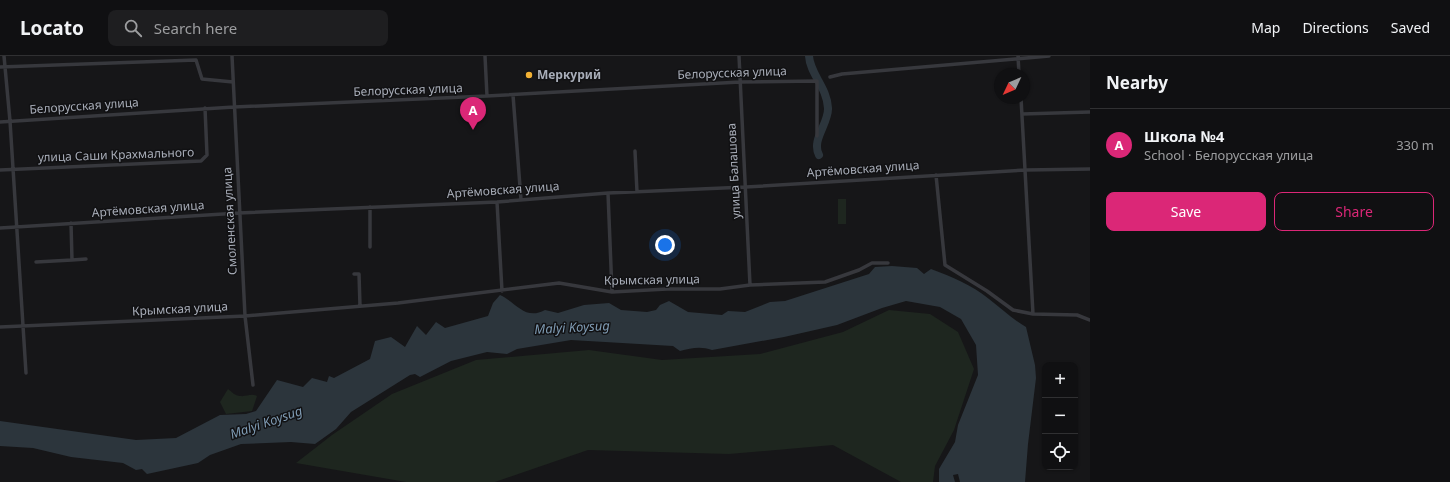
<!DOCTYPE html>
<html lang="en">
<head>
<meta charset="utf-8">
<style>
  :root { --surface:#101012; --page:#1e1e20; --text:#f1f3f6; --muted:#9c9d9f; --line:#303032; --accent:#db2777 }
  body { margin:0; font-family:"Noto Sans",sans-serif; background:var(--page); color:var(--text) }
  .controls { position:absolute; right:12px; bottom:12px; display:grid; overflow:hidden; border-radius:8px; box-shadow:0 1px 3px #0004 }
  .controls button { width:36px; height:36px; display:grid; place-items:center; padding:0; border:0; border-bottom:1px solid var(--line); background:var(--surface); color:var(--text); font:20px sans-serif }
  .compass { position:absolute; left:994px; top:12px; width:36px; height:36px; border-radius:50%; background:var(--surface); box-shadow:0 1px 3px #0004; rotate:226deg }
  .you { position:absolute; left:665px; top:189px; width:14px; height:14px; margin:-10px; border:3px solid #fff; border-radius:50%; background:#1a73e8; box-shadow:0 0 0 6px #1a73e833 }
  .badge { display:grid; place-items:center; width:26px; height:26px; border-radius:50%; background:var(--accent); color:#fff; font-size:13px; font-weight:700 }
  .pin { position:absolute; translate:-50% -33px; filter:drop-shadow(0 1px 2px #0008) }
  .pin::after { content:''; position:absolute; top:21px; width:14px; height:12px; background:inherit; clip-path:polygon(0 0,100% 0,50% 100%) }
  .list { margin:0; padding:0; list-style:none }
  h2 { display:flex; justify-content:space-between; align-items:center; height:52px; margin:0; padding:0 16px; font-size:17px }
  h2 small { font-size:13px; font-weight:400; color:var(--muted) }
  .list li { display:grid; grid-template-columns:26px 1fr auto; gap:12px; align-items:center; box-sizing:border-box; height:72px; padding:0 16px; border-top:1px solid var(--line) }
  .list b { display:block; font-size:15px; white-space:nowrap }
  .list p { margin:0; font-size:13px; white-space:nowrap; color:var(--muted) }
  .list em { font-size:13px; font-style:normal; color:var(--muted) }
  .actions { display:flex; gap:8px; padding:12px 16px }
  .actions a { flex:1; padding:9px 0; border:1px solid var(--accent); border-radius:8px; text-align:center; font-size:14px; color:var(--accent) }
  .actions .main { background:var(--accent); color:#fff }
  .icon { flex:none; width:22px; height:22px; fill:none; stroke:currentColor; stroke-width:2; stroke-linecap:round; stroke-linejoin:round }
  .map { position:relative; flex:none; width:1090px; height:426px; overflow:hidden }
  header { display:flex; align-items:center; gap:24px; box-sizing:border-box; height:56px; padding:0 20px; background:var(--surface); border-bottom:1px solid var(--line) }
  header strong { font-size:19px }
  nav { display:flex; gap:22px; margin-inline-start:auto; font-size:14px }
  .search { width:280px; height:36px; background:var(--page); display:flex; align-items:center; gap:10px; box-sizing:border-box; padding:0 14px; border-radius:8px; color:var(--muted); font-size:15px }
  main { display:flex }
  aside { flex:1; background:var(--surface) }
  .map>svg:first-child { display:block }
  .green { fill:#1e261f }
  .water { fill:#2c353c }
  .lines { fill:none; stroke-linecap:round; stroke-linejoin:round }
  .river { stroke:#2c353c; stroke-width:8 }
  .street { stroke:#37383d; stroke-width:3.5 }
  .poi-dot { fill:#f2b134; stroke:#111113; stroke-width:1.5 }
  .labels { text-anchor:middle; stroke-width:3; stroke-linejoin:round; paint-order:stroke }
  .street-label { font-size:12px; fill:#a8adb8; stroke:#111113 }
  .poi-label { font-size:12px; font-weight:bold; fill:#a8adb8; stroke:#111113; text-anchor:start }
  .water-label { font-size:13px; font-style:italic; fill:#7f9bb3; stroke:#111113 }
</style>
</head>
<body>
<header>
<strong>Locato</strong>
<div class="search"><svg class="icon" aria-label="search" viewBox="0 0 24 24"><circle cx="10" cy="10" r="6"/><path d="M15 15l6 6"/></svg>Search here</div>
<nav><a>Map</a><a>Directions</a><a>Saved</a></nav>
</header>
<main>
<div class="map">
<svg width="1090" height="426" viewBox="0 0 1090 426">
  <rect width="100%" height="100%" fill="#161618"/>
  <path class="green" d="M838 143H846V168H838Z
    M889 254 930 258 958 276 974 313 954 374 935 410 933 426H901L833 389 729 398 588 394 495 426H406L296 407 332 379 392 338 476 304 589 294 662 304 760 298 843 276Z
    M228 333C232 336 235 340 240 340 246 341 251 337 257 340L252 355 226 358 220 346Z"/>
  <path class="water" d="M892 210 917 212 924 218 931 213C952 221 972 229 989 243 1002 253 1012 263 1026 271L1035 309 1036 322 1028 388 1025 426H960L958 418 953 419 955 426H939V413L955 386 958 369 978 319 976 289 961 263 940 251 906 245 882 252 837 269 784 281 712 294C701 290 691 292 680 295L673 290 571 284 517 293 507 298 487 296 451 305 420 321 415 318 410 319 351 356 336 373 315 388 291 386 241 388 210 399 198 407 147 418 142 413 136 414 123 407 71 401 33 392 0 390V365L136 384 176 382 220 359 246 358 256 355 277 324 303 331 312 322 327 326 329 320 334 322 370 303 375 285 391 281 405 291 417 270 426 279 436 266 445 272 488 260 493 247 500 239C516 246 525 265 545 254L558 257 584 249 609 247 621 254 647 256 656 254 660 249 669 245 688 256 722 259 728 255 745 256 770 246 785 245 869 218 875 211Z"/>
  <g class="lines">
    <path class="river" d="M809 0C810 18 827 31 828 52 829 67 811 84 819 99"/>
    <path class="street" d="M4 0 10 65 26 317
      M232 0 245 260 253 329
      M485 0 487 40
      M739 0 750 229
      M1018 0 1019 18
      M0 11 196 4 202 23 233 26
      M830 21 842 18 1049 0
      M513 39 521 144
      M1021 42 1033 258
      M1022 58 1090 56
      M0 66 234 51 487 40 740 26 817 25V80
      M635 95 637 136
      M0 114 201 105 207 99 205 52
      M936 119 945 209 987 235 1013 254 1033 258 1077 259 1090 264
      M608 137 612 236
      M497 146 502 235
      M71 167 72 204 86 203
      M0 172 239 157 497 146 608 137 746 131 1026 114 1090 113
      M370 191V151
      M36 206 72 204
      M354 218H359L360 250
      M0 271 245 260 398 247 559 227 612 236 667 233H720L750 229 825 226 859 214 872 207H888"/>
  </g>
  <circle class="poi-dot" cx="529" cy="19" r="4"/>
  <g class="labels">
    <g class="street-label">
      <text transform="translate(732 17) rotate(-2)" y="4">Белорусская улица</text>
      <text transform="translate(408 34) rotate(-2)" y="4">Белорусская улица</text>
      <text transform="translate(84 50) rotate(-4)" y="4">Белорусская улица</text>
      <text transform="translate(116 99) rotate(-2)" y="4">улица Саши Крахмального</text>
      <text transform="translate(863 113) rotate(-4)" y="4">Артёмовская улица</text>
      <text transform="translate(734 115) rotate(-93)" y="4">улица Балашова</text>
      <text transform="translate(503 134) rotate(-4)" y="4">Артёмовская улица</text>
      <text transform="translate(148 153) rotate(-4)" y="4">Артёмовская улица</text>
      <text transform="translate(230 165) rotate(-93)" y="4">Смоленская улица</text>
      <text transform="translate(652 224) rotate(-1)" y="4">Крымская улица</text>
      <text transform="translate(180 253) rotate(-3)" y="4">Крымская улица</text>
    </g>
    <g class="poi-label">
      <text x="537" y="23">Меркурий</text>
    </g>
    <g class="water-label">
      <text transform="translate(572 271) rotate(-3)" y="5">Malyi Koysug</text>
      <text transform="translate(266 366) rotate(-19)" y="5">Malyi Koysug</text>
    </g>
  </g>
</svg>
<div class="controls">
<button>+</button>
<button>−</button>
<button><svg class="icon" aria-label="locate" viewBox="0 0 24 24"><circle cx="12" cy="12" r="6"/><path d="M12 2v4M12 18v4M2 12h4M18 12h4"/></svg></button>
</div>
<svg class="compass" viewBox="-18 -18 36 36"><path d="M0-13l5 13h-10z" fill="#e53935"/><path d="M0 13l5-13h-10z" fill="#9c9d9f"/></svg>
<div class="you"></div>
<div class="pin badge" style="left:473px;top:74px">A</div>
</div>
<aside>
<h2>Nearby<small></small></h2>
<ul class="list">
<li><span class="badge">A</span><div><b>Школа №4</b><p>School · Белорусская улица</p></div><em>330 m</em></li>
</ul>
<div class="actions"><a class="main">Save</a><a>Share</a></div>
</aside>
</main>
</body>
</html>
